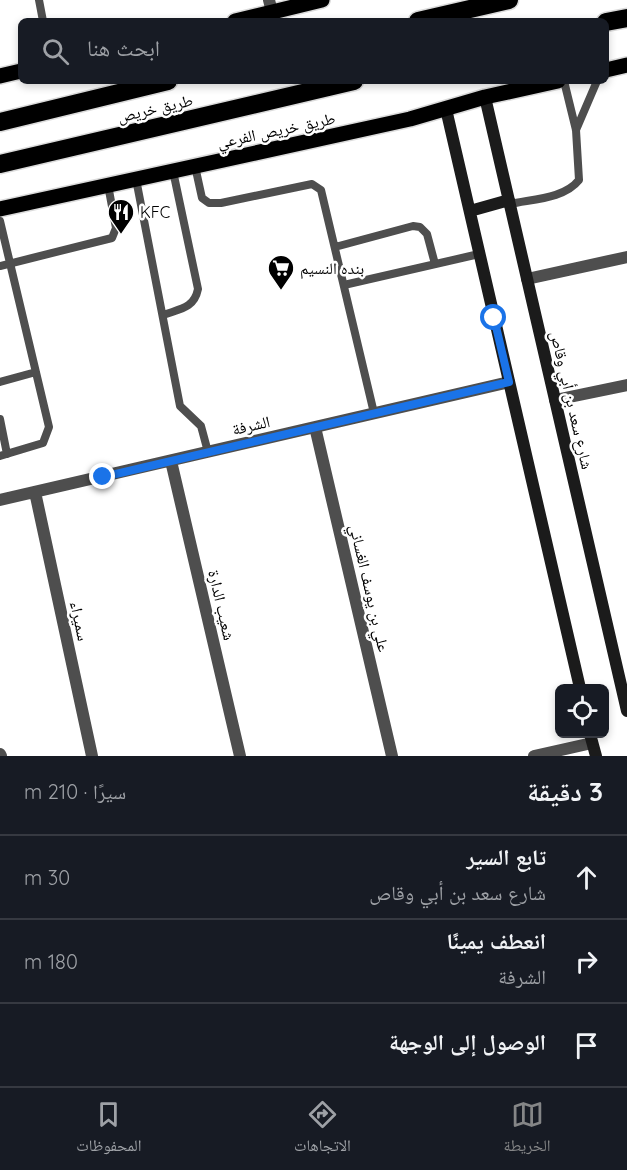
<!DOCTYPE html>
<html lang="ar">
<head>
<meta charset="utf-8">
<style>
  :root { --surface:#171b24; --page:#20242c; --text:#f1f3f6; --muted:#9ea1a6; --line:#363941; --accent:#858687 }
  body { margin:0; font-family:Quicksand,"Noto Naskh Arabic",sans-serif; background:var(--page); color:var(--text); direction:rtl }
  .controls { position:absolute; right:18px; bottom:18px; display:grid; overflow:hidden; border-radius:9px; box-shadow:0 3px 9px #0003 }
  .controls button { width:54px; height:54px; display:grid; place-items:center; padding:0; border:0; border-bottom:2px solid var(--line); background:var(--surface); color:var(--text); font:30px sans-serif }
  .stop { position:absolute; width:18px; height:18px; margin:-14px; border:4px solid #1a73e8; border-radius:50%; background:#fff }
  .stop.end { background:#1a73e8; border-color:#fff; box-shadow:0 2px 6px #0008 }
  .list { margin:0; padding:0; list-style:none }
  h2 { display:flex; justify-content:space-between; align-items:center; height:78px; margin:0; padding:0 24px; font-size:26px }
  h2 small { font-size:20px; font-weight:400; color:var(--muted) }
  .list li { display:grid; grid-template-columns:39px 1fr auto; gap:18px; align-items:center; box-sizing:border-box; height:84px; padding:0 24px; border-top:2px solid var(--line) }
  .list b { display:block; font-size:22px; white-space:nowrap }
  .list p { margin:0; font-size:20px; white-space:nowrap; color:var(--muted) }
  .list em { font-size:20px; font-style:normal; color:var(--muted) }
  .icon { flex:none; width:33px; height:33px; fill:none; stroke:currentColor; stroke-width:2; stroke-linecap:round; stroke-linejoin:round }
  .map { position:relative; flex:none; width:627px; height:756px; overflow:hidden; direction:ltr }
  .search { position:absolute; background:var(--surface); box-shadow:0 3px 9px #0003; left:18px; right:18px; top:18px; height:66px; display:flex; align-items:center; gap:15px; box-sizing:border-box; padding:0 21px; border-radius:9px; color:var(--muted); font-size:22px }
  .sheet { height:330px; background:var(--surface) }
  nav { display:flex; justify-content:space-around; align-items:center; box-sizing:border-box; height:84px; border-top:2px solid var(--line); background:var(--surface); font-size:16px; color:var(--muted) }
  nav a { display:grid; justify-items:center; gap:3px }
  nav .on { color:var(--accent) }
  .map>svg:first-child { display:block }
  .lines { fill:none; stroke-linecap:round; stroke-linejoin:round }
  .primary-casing { stroke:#dbdbdb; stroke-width:18 }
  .motorway-casing { stroke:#dbdbdb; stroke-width:21 }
  .service { stroke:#4e4e4e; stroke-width:8 }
  .minor { stroke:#4e4e4e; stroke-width:12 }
  .secondary { stroke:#1b1b1b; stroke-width:12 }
  .primary { stroke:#000; stroke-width:15 }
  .motorway { stroke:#000; stroke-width:18 }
  .route { stroke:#1a73e8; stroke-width:8 }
  .labels { text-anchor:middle; stroke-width:5; stroke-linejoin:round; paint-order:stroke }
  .street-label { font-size:16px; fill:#000; stroke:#fff }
  .poi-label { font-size:16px; fill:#000; stroke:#fff; text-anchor:start }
</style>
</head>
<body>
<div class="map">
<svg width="627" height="756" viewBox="0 0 627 756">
  <rect width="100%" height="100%" fill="#fff"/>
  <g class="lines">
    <g class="primary-casing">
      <path id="primary" d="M235 21 322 0
        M606 70 627 65
        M0 76 21 71
        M0 209 410 119 485 97 558 81"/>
    </g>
    <g class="motorway-casing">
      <path id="motorway" d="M418 21 509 0
        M606 22 627 18
        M0 122 168 81
        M0 164 354 81"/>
    </g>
    <path class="service" d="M39 0 43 21
      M576 130 597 81
      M195 166 202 198 209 203H221L312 184 321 190 374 413
      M136 179 180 406 201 426 208 452
      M510 204C532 199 564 199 579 180L576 130 564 81
      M0 221 49 427 43 443 0 456
      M335 247 413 226 420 227 427 234 435 264
      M0 266 112 238 116 228 108 185
      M344 285 479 254
      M163 315C179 309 194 309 198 289L173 171
      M0 382 36 372
      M0 419 7 454"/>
    <path class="minor" d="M269 0 272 12
      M527 279 627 257
      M555 400 627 385
      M315 427 392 756
      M171 461 240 756
      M35 492 92 756
      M0 500 509 382
      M0 754 1 756
      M534 756 592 743"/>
    <path class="secondary" d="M485 97 627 711
      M446 109 580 688
      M470 211 509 200
      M590 734 596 756"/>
    <use href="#primary" class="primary"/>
    <use href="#motorway" class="motorway"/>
  </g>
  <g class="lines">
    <path class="route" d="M103 477 509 382 494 318"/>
  </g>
  <defs>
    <g id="restaurant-pin" transform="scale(1.35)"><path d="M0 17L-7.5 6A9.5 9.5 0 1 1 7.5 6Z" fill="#000" stroke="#fff"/><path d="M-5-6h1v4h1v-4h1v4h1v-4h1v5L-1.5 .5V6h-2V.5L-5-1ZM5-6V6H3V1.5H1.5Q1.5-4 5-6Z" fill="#fff"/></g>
    <g id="supermarket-pin" transform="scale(1.35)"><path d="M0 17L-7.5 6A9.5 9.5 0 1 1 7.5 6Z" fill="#000" stroke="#fff"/><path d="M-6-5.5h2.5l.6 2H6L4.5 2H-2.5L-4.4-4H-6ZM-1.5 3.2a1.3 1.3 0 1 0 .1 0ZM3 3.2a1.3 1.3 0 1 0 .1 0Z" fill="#fff"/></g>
  </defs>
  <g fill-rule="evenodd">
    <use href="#restaurant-pin" x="121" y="212"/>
    <use href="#supermarket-pin" x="281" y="268"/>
  </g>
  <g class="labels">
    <g class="street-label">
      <text transform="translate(155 108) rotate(-13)" y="6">طريق خريص</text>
      <text transform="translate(276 130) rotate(-12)" y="6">طريق خريص الفرعي</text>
      <text transform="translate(572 400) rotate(77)" y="6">شارع سعد بن أبي وقاص</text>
      <text transform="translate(251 425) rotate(-13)" y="6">الشرفة</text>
      <text transform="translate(370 588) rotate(77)" y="6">علي بن يوسف الغساني</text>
      <text transform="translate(222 605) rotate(77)" y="6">شعيب الدارة</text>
      <text transform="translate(80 621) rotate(78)" y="6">سميراء</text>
    </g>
    <g class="poi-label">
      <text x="140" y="218">KFC</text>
      <text x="300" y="274">بنده النسيم</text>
    </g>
  </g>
</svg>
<div class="controls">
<button><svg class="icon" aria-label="locate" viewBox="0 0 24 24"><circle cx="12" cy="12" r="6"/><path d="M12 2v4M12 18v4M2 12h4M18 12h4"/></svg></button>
</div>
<div class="stop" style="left:494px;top:318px"></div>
<div class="stop end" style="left:103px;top:477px"></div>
<div class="search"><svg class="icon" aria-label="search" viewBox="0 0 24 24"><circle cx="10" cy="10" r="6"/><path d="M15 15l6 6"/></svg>ابحث هنا</div>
</div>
<section class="sheet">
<h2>3 دقيقة<small>سيرًا · 210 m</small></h2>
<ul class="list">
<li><svg class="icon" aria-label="ahead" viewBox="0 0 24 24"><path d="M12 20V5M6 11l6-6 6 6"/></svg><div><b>تابع السير</b><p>شارع سعد بن أبي وقاص</p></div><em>30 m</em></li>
<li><svg class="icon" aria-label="right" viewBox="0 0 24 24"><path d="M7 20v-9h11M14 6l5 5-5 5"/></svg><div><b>انعطف يمينًا</b><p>الشرفة</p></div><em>180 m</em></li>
<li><svg class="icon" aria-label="arrive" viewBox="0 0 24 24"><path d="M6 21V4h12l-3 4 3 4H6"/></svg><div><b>الوصول إلى الوجهة</b></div></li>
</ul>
</section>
<nav>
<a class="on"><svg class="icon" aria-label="map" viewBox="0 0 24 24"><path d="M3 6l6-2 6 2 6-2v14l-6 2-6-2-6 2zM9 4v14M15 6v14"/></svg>الخريطة</a>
<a><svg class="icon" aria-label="directions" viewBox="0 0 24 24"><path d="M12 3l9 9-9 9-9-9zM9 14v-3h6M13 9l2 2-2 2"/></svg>الاتجاهات</a>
<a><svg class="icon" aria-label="saved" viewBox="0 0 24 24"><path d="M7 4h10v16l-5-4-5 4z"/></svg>المحفوظات</a>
</nav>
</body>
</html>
